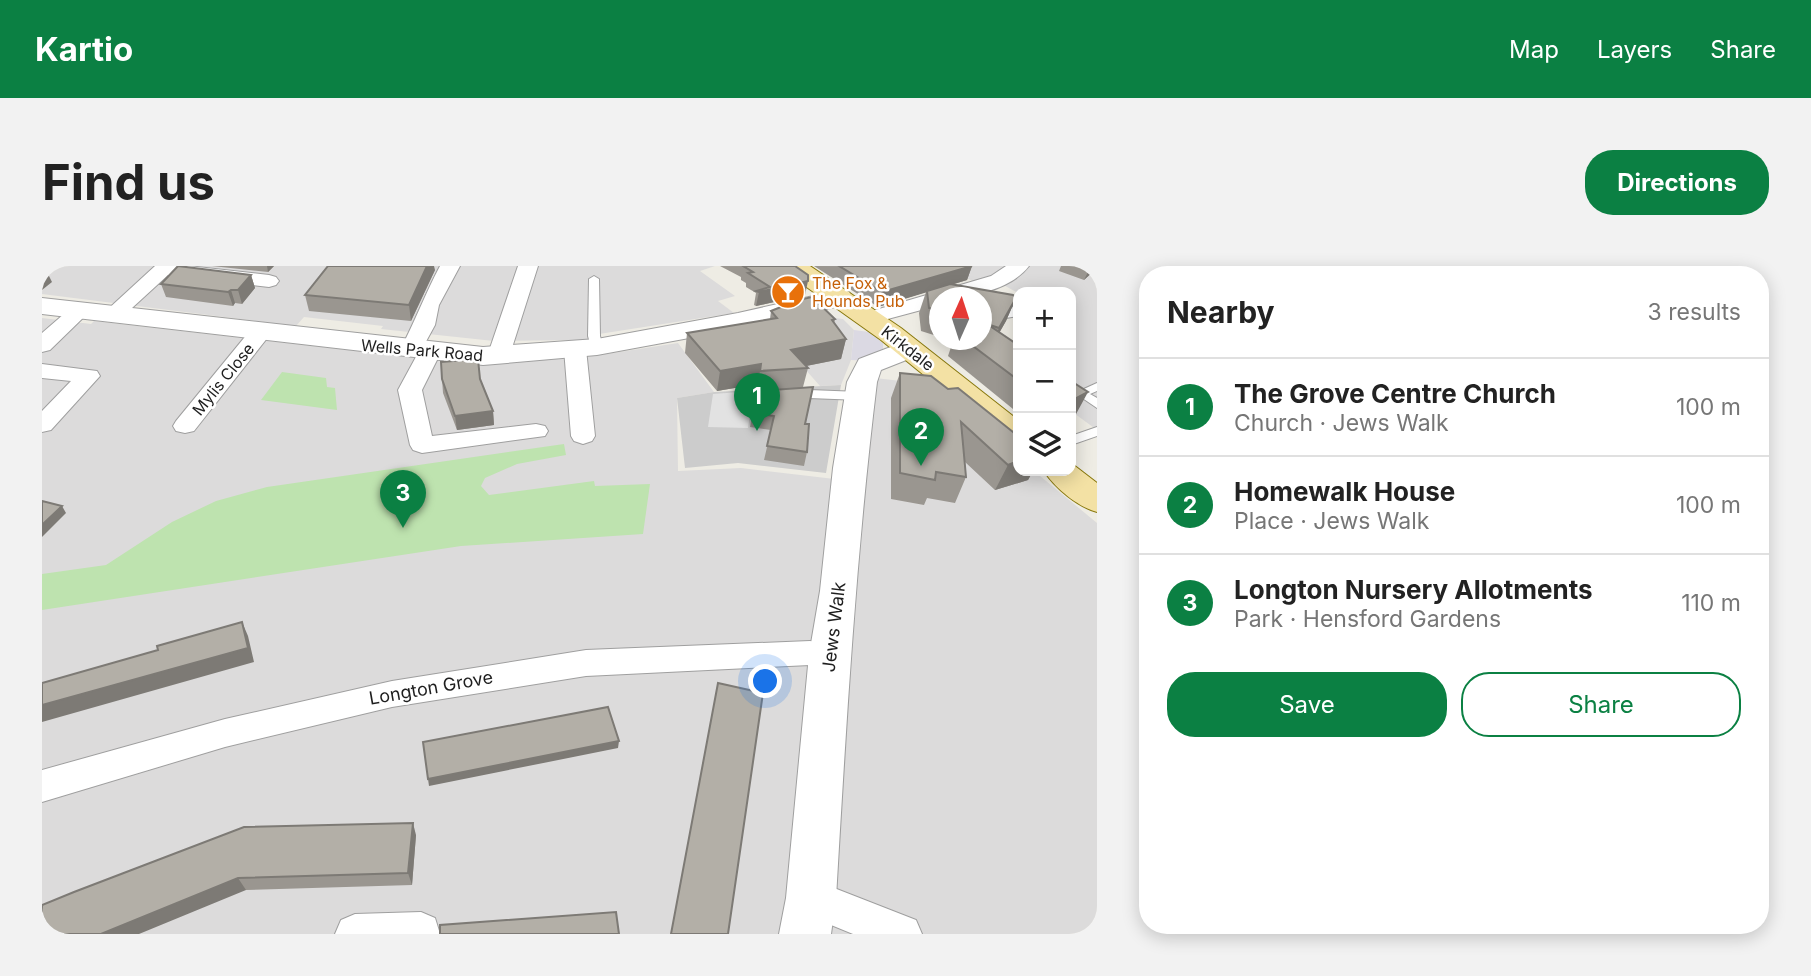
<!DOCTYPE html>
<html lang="en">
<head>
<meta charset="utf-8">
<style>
  :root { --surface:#fff; --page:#f2f2f2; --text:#222; --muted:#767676; --line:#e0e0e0; --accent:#0b8043 }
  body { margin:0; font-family:Inter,sans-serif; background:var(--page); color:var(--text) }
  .controls { position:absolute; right:21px; top:21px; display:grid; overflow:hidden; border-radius:14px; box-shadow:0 4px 18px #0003 }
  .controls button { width:63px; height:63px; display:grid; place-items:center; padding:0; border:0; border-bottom:2px solid var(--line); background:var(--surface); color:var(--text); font:35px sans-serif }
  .compass { position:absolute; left:887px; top:21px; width:63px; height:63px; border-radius:50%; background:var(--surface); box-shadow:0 4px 18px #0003; rotate:3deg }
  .you { position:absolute; left:724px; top:416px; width:24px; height:24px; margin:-18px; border:5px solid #fff; border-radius:50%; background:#1a73e8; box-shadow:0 0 0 10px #1a73e833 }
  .badge { display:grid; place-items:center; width:46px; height:46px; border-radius:50%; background:var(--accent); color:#fff; font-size:23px; font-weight:700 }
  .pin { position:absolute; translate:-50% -58px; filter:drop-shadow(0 2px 4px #0008) }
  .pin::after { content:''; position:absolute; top:37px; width:24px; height:21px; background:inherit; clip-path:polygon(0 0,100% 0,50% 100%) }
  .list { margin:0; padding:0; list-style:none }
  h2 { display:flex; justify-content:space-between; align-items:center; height:91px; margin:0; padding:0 28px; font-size:30px }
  h2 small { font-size:23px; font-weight:400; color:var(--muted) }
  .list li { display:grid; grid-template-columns:46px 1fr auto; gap:21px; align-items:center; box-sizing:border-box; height:98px; padding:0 28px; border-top:2px solid var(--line) }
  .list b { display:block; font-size:26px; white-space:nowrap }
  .list p { margin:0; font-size:23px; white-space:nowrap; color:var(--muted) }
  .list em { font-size:23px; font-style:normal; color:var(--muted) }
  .actions { display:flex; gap:14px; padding:21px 28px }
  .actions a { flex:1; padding:16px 0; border:2px solid var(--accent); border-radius:28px; text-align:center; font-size:24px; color:var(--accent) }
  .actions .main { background:var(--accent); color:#fff }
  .icon { flex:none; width:38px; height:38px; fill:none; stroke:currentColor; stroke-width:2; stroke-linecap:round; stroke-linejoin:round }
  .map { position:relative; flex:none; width:1055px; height:668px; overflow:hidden; border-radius:28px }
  header { display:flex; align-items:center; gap:42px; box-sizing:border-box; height:98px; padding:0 35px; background:var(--accent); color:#fff }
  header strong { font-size:33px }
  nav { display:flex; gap:38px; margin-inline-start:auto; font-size:24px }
  .intro { display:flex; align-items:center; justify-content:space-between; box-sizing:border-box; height:168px; padding:0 42px }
  h1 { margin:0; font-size:49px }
  .button { padding:18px 32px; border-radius:28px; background:var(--accent); color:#fff; font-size:24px; font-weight:700 }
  main { display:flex; gap:42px; padding:0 42px }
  aside { flex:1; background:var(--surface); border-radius:28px; box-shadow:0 4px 18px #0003 }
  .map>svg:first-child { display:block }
  .residential { fill:#dcdbdb }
  .religious { fill:#ccc }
  .grass { fill:#bee3af }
  .parking { fill:#e2e2e2 }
  .plaza { fill:#dbd9e3 }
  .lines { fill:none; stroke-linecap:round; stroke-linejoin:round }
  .service-casing { stroke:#9f9f9f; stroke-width:2 }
  .minor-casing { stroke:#9f9f9f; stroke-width:2 }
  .tertiary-casing { stroke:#9f9f9f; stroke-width:2 }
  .primary-casing { stroke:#89790e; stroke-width:2 }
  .service { fill:#fff; fill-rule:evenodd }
  .minor { fill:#fff; fill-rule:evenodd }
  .tertiary { fill:#fff; fill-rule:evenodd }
  .primary { fill:#f3e1a4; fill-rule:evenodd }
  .wall { fill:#9a9690 }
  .shaded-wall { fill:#7d7a75 }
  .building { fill:#b3afa7; stroke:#7d7a75; stroke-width:2 }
  .labels { text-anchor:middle; stroke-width:5; stroke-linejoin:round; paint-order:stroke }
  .far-food-label { font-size:16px; fill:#c56008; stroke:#fff; text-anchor:start }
  .far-street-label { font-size:16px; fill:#1e1e1e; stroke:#fff }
  .street-label { font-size:18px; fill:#1e1e1e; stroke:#fff }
</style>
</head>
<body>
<header>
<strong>Kartio</strong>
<nav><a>Map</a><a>Layers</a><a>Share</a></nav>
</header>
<div class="intro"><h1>Find us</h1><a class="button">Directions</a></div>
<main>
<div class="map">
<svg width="1055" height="668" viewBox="0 0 1055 668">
  <rect width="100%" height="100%" fill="#eeece4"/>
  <path class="residential" d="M0 0H673L658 5 693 30 676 35 692 47 557 68 547 74 452 75 339 63 341 60 262 51 254 60 0 28Z
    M904 0H1055V164L1029 145V26L976 27 947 11 932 16Z
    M776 50 801 53 812 64 809 94 799 119 778 120 724 59Z
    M0 52 49 58 52 55 438 99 551 90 636 77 672 126 635 132 636 205 699 202 818 216 833 112 859 115 976 205H992L1055 257V668H0Z"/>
  <path class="religious" d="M799 119 784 207 696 197 643 202 635 132 672 126Z"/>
  <path class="grass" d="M240 106 284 112 285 121 293 122 295 144 219 134Z
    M522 178 524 189 475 198 443 212 439 220 447 229 552 215 553 220 608 218 601 268 419 280 0 344V308L64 299 130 256 174 235 225 221Z"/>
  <path class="parking" d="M711 125 706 162 666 161 671 128Z"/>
  <path class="plaza" d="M812 64 827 66 841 77V88L828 95 809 94Z"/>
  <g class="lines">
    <g class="service-casing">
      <path id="service" d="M552 10 557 13 558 70 561 81 555 84 549 81 546 70 547 13Z
        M948 29H956L976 46V50L964 52 965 47 948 33Z
        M1055 117V125L1048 128 1055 132V142L1033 127Z
        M767 124 818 126 824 130 818 134 767 132 712 136 706 132 712 128Z
        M1055 161V170L1029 179V170Z"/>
    </g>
    <g class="minor-casing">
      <path id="minor" d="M113 0H146L227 9 234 11 237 15 234 19 227 21 126 9 78 53H64L61 49 64 45Z
        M398 0H418L397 39 393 59 381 81H396L399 86 380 124 390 170 494 158 503 160 506 165 503 170 380 187 371 184 368 179 356 124 375 89H361L358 84C373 56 383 28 398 0Z
        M476 0H496L469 85 471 90 468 95H452L447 85Z
        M964 0H987C968 25 926 32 898 32V39L827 58 820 56 817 52 820 48 949 10Z
        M37 39 44 41 47 45 44 49 8 84 0 86V67L30 41Z
        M219 60 227 61 230 66 152 165 143 167 134 165 131 160 134 155 211 61Z
        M533 76 541 78 544 83 553 170 550 175 541 178 532 175 529 170 522 83 525 78Z
        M0 98 55 105 58 110 9 164 0 166V145L29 115 0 112Z
        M768 375 798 380 803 389 798 398 787 401 768 399 544 410 350 441 183 481 0 536V504L183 453 350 415 544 384Z
        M769 613 874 654 880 668H811L755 645 749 632 755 619Z
        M379 646 393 652 398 668H293L299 654 313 648Z"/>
    </g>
    <g class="tertiary-casing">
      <path id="tertiary" d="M798 24 807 26 811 32 807 38 696 63 555 89 441 99 0 48V32L441 81 555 73 696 47Z
        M867 74 877 77 881 83 877 89 839 104 835 116C814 287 804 460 794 632L789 668H737L744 632 767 389 778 325 791 202 805 116 817 93Z"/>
    </g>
    <g class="primary-casing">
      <path id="primary" d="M738 0H768L859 62 976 154V180L965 177 839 74 742 5Z
        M1029 197 1055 217V246C1036 241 1013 222 1002 205H1029Z"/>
    </g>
    <use href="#service" class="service"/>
    <use href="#minor" class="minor"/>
    <use href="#tertiary" class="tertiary"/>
    <use href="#primary" class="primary"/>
  </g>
  <path class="wall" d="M170 0H232L226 6Z
    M678 0H753L763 29 714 40 712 39 714 27 704 21V17L699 14V11Z
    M772 0H930L925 14 912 18 974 32 964 55 957 67 976 79V141L971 143 906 90 911 75 907 74H940V32H898V71L879 65 877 47 884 26 836 41Z
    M1019 0H1055V2L1042 14 1017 5Z
    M393 4 369 55 267 45 263 29Z
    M209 9 213 22 200 38 193 37 191 40 124 31 119 18Z
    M747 36 793 53 792 58 804 73 799 93 764 100 766 102 761 121 765 186 762 200 722 194 729 164 708 161 716 118 675 125 643 87 645 67 728 53 729 45 746 38Z
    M858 107 889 110 976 205H991L986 214 953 224 923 196 924 211 913 237 885 232 882 239 849 233V132Z
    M400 113H438L451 145 452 159 415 164 401 127Z
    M374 569 370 619 204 624 32 626Z"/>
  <path class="shaded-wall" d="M2 0 10 16 0 24V2Z
    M225 0H232L226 6Z
    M385 0H392L393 4 369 55 367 39Z
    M930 0 925 14 836 41 840 26Z
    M1049 0H1055V2L1042 14Z
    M209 9 213 22 200 38 196 24Z
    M766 15 763 29 714 40 717 26Z
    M189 24 193 37 191 40 186 26Z
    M974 32 964 55 947 85 957 62Z
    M804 73 799 93 749 103V84Z
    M719 98 716 118 675 125 678 105Z
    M1046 126 1033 150 1029 152V135Z
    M976 132V141L971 143Z
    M451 145 452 159 415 164 413 150Z
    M976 195V205H991L986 214 953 224 966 199Z
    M20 240 24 247 0 271V259Z
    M200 356 206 370 212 396 0 456V439Z
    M577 475 576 482 387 520 386 513Z
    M371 557 374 569 370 619 366 607Z
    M196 612 204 624 97 668H59Z"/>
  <path class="building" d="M136 0 209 9 196 24H189L186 26 119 18Z
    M286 0H385L367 39 263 29Z
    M701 0H753L766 9V15L717 26 714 25 728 21 706 7 711 6Z
    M797 0H930L840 26Z
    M908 18 971 29 974 32 957 62 945 58 976 79V114L923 74H940V60L945 58 940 57V32H898V45L887 42 885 25Z
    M770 31 793 53 790 54 804 73 749 84 766 102 718 105 719 98 678 105 645 67 735 52 729 45 749 37 747 36Z
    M436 93 438 113 451 145 413 150 400 113 399 96Z
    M858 107 889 110 906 123 916 122 976 170V195L966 199 919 156 924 211 894 206 893 214 858 207Z
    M1029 115 1046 126 1029 135Z
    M771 121 763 158H767L765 186 725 180 732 150 711 147 715 125Z
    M0 235 20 240 0 259Z
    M200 356 206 382 0 439V417L116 384 115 380Z
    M676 417 721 427 686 668H629Z
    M566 441 577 475 386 513 381 476Z
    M371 557 366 607 196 612 59 668H0V639L32 626 202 561Z
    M574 646 577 668H398V659Z"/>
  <defs>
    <g id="bar-disc" transform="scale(1.75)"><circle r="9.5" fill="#e8710a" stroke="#fff"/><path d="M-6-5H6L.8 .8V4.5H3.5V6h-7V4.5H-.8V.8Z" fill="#fff"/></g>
  </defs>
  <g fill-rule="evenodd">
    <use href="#bar-disc" x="746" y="26"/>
  </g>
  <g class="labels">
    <g class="far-food-label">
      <text x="770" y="23">The Fox &amp;<tspan x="770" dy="18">Hounds Pub</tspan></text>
    </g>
    <g class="far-street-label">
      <text transform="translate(866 82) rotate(38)" y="6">Kirkdale</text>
      <text transform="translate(380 84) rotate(5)" y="6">Wells Park Road</text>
      <text transform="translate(181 113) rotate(-51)" y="6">Mylis Close</text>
    </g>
    <g class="street-label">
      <text transform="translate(792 361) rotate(-83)" y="6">Jews Walk</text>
      <text transform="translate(389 422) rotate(-10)" y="6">Longton Grove</text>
    </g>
  </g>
</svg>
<div class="controls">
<button>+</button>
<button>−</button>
<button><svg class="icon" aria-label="layers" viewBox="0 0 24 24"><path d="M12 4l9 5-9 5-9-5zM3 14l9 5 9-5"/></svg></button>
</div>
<svg class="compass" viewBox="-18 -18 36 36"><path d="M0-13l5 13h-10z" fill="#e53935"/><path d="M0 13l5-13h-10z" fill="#767676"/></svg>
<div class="you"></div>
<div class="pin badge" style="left:715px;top:165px">1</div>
<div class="pin badge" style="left:879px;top:200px">2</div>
<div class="pin badge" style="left:361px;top:262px">3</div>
</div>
<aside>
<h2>Nearby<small>3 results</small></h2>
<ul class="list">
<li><span class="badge">1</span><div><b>The Grove Centre Church</b><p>Church · Jews Walk</p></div><em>100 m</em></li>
<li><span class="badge">2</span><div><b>Homewalk House</b><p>Place · Jews Walk</p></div><em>100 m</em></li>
<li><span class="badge">3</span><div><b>Longton Nursery Allotments</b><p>Park · Hensford Gardens</p></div><em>110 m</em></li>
</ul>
<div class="actions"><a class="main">Save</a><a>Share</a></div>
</aside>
</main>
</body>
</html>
